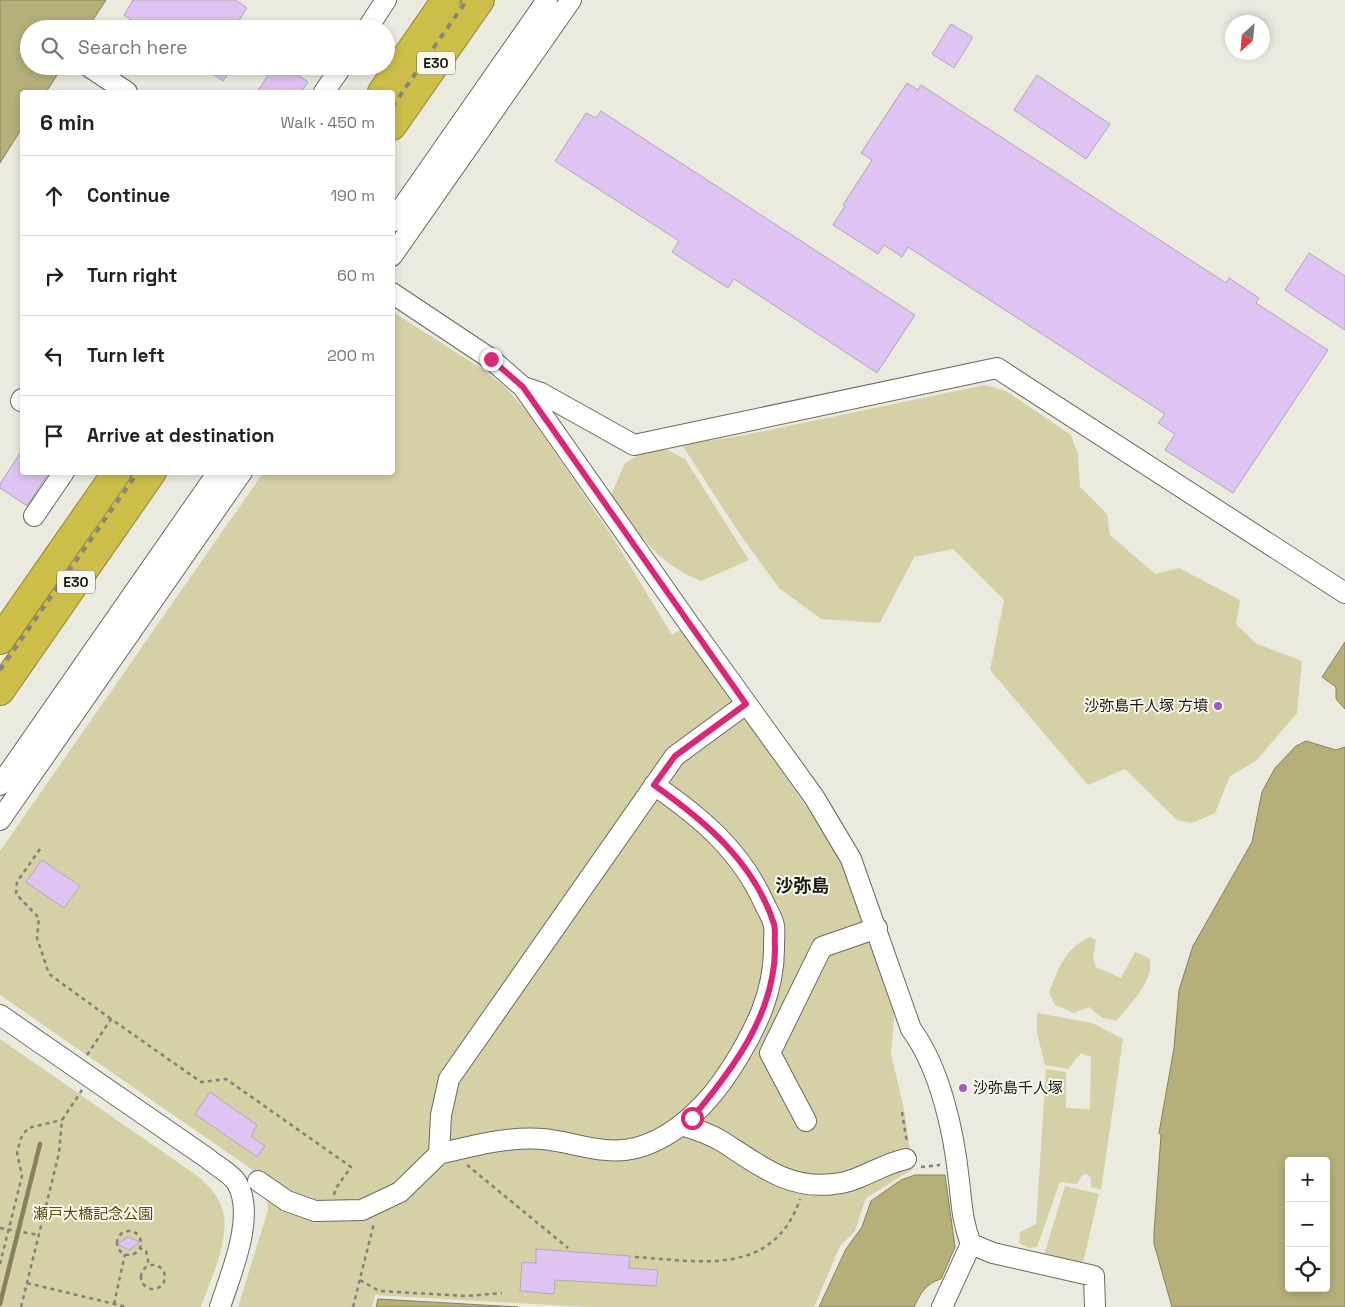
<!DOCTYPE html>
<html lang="en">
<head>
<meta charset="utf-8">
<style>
  :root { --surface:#fff; --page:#f6f6f6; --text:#222; --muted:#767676; --line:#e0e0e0 }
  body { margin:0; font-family:"Space Grotesk","Noto Sans JP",sans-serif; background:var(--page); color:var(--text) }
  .controls { position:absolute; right:15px; bottom:15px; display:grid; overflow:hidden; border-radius:5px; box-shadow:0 2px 8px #0003 }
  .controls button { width:45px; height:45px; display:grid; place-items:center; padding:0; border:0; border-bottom:1px solid var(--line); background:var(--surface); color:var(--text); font:25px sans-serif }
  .compass { position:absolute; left:1225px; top:15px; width:45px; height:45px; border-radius:50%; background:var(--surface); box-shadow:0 2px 8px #0003; rotate:206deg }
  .stop { position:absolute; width:15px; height:15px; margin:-11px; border:4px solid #db2777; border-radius:50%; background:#fff }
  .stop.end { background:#db2777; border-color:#fff; box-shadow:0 1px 5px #0008 }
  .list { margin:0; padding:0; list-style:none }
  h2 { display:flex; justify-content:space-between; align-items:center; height:65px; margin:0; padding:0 20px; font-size:21px }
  h2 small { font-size:16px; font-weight:400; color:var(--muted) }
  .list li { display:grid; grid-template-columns:32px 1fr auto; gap:15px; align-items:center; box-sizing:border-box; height:80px; padding:0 20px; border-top:1px solid var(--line) }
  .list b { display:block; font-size:19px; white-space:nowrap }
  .list em { font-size:16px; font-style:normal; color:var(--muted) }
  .icon { flex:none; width:28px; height:28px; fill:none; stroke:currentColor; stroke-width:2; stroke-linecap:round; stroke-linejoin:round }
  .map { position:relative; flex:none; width:1345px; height:1307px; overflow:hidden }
  .search { position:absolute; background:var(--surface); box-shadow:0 2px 8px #0003; left:20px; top:20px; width:375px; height:55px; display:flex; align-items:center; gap:12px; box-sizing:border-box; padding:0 18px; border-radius:28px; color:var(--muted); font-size:19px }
  .panel { position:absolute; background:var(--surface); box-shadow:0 2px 8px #0003; left:20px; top:90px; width:375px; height:385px; border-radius:5px }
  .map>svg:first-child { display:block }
  .green { fill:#d5d0a6 }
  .water { fill:#b6af7a; stroke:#87825b; fill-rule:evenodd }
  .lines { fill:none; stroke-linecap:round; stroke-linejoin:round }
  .stream { stroke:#87825b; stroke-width:4.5 }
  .building { fill:#dfc3f2; stroke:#aea9b2 }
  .minor-casing { stroke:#6b6a60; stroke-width:22 }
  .highway-casing { stroke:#8e8436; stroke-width:30 }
  .path { stroke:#818079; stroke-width:2.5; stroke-dasharray:4 4; stroke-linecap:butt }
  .minor { stroke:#fff; stroke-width:20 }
  .highway { stroke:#cdbe49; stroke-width:28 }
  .rail { stroke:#86857e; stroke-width:4; stroke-dasharray:6 6; stroke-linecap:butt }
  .route { stroke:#db2777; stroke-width:6 }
  .poi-dot { fill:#a057cb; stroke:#f8f7ec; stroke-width:2 }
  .labels { text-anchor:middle; stroke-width:4; stroke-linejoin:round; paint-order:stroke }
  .shield { fill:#f8f7ec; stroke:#5b5b55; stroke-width:1 }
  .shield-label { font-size:14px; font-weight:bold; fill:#181814 }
  .poi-label { font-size:15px; fill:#181814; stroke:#f8f7ec; text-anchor:end }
  .park-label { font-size:15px; fill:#574f0e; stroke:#f8f7ec }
  .quarter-label { font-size:18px; font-weight:bold; fill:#181814; stroke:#f8f7ec }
</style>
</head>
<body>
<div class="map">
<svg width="1345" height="1307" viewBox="0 0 1345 1307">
  <rect width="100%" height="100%" fill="#ebeadf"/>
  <path class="green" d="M393 312 482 369 505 387 525 409 612 536 672 635 683 628 838 853 895 1008 891 1054 904 1109 913 1169 866 1198 855 1231 840 1246 814 1307H587L375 1295 372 1307H238L268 1210 267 1196 260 1175 0 995V851L263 473 392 472Z
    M985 385 1006 391 1071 435 1078 455 1080 487 1107 514 1110 535 1155 574 1179 568 1240 600 1236 624 1257 644 1302 661 1297 713 1256 761 1230 776 1215 813 1192 823 1177 820 1125 769 1088 785 990 670 1004 600 953 549 914 557 880 623 821 619 779 588 739 533 682 445 745 435Z
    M650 449 668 450 685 459 749 560 701 581C656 563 638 533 611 495L625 463Z
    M1090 937 1096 940 1093 957 1096 967 1121 978 1135 952 1149 958C1156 979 1130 1004 1117 1020L1102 1018 1089 1007 1074 1013 1055 1005 1049 992C1059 968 1064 949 1090 937Z
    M1037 1013 1092 1023 1123 1039 1101 1190 1091 1187V1178L1087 1174 1082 1175 1077 1184 1060 1182 1037 1247 1029 1248 1019 1243 1020 1232 1036 1224 1046 1069 1066 1072V1108L1090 1109 1091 1057 1081 1053 1068 1069 1045 1065 1037 1033Z
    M0 1039 199 1177C210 1187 222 1200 224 1216 228 1245 210 1280 201 1307H0Z
    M1065 1186 1099 1194 1082 1267 1043 1258Z"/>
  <path class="water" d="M0 0H106L87 29H29V66H63L46 92H22V128L0 163Z
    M1345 642V709L1336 699V687L1322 677Z
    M1306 741 1336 750 1345 747V1307H1172L1154 1244V1233L1161 1135 1159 1133 1174 1048 1179 990 1193 946 1252 842 1262 792 1275 768 1296 746ZM1289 1161H1326V1288H1289Z
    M915 1175H945L955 1247 941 1279C926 1283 920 1294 914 1307H819L846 1249 862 1227 871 1201 901 1180Z
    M378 1299 518 1307H376Z"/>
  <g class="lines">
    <path class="stream" d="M0 1304 40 1144"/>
  </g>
  <path class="building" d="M133 0H236L247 8 238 22 249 29H145L124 15Z
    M951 24 973 37 954 68 932 54Z
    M201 66H233L223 81Z
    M274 66H284L308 82 301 92H257Z
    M1037 75 1110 124 1086 159 1014 110Z
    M907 83 918 90 921 85 1226 283 1229 278 1259 298 1256 303 1328 350 1233 493 1165 450 1175 434 1158 423 1165 414 908 247 902 257 884 245 878 254 833 225 845 206 843 205 872 160 861 153Z
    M601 111 915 315 877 373 734 279 728 288 672 252 679 241 555 161 586 113 596 118Z
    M1309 253 1345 276V330L1285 290Z
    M22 450V472H49L27 506 0 488V484Z
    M42 860 80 886 64 908 26 882Z
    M210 1092 257 1125 251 1136 265 1146 257 1157 195 1114Z
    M128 1237 140 1242 129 1250 117 1244Z
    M536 1249 630 1256 629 1268 658 1270 656 1286 555 1280 554 1294 520 1291 522 1262 536 1263Z"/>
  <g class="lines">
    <g class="minor-casing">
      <path id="minor" d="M367 29 386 0
        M88 66 127 92
        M324 92 342 66
        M392 222 547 0
        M392 256 571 0
        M392 293 491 359 523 387 687 621 814 797 851 859 911 1029C940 1068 954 1132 959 1181 962 1205 962 1221 971 1244L942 1307
        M523 387 541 393 634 445 997 368 1345 593
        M21 401 22 399
        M34 516 64 472
        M0 785 218 472
        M0 820 242 472
        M0 1015 207 1158C215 1165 232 1174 237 1183 256 1216 231 1273 220 1307
        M806 1121 770 1053 822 947 877 928
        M681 1125C696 1129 710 1134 723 1142 759 1165 789 1190 834 1184 859 1182 881 1164 906 1159
        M439 1154C472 1146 509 1136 543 1139 574 1142 604 1156 636 1148 677 1137 710 1102 732 1067 756 1029 775 991 774 945 774 939 775 931 774 926 773 919 768 911 765 905 742 852 701 817 654 785
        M258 1181 287 1201 315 1211 362 1210 400 1192 439 1154 441 1115 449 1079 675 756 746 704
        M971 1244 993 1253 1094 1276 1095 1307"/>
    </g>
    <g class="highway-casing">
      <path id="highway" d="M382 92 446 0
        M392 126 480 0
        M0 640 117 472
        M0 691 152 472"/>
    </g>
    <path class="path" d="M40 849 17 882 16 894 39 918 37 938 49 974 111 1019
      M87 1055 111 1019 201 1082 226 1079 351 1167 336 1188 334 1195
      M902 1112 907 1143
      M467 1165 568 1248
      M921 1167 940 1165
      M0 1228 39 1235
      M117 1243a12 12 0 1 1 24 0a12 12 0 1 1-24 0Z
      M139 1247 146 1251 149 1265
      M635 1257C699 1261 773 1278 800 1199
      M0 1264 22 1176 17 1152 21 1138 28 1128 62 1120
      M141 1277a12 12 0 1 1 24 0a12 12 0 1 1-24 0Z
      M360 1280 379 1291 467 1296 502 1293
      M27 1283 127 1307
      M114 1304 125 1254
      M21 1307 59 1153 62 1120 82 1090
      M353 1307 374 1223"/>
    <use href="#minor" class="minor"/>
    <use href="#highway" class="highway"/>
    <path class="rail" d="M392 107 467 0
      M0 670 138 472"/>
  </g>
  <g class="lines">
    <path class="route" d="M491 359 523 387 746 704 675 756 654 785C705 821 754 862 774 924 776 931 774 940 775 947 775 1014 733 1069 692 1118"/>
  </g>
  <g class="poi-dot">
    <circle cx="1218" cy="706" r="5"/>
    <circle cx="963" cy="1088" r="5"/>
  </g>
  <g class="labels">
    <g class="shield">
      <rect x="417" y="51.5" width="38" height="23" rx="4"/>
      <rect x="57" y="570.5" width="38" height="23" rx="4"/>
    </g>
    <g class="shield-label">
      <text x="436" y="68">E30</text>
      <text x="76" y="587">E30</text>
    </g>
    <g class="poi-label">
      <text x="1208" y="711">沙弥島千人塚 方墳</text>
      <text x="973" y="1093" text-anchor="start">沙弥島千人塚</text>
    </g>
    <g class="park-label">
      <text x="93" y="1219">瀬戸大橋記念公園</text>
    </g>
    <g class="quarter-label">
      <text x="802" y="892">沙弥島</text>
    </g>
  </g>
</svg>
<div class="controls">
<button>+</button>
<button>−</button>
<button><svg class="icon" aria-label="locate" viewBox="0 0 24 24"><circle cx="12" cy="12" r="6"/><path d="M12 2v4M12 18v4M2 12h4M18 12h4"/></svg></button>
</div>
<svg class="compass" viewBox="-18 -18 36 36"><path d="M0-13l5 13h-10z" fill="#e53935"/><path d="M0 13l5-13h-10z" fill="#767676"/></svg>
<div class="stop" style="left:692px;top:1118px"></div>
<div class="stop end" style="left:491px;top:359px"></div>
<div class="search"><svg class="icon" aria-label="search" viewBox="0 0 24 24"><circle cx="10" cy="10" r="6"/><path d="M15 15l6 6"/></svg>Search here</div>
<section class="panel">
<h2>6 min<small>Walk · 450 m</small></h2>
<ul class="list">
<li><svg class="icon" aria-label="ahead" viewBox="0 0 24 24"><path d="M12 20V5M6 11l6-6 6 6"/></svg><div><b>Continue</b></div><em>190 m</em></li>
<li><svg class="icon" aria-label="right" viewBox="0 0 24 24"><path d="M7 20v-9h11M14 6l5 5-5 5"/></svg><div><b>Turn right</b></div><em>60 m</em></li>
<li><svg class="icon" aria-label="left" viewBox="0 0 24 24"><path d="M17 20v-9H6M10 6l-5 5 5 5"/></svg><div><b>Turn left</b></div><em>200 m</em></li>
<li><svg class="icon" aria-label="arrive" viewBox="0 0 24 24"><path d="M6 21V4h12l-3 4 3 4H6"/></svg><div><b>Arrive at destination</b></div></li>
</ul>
</section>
</div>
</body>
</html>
